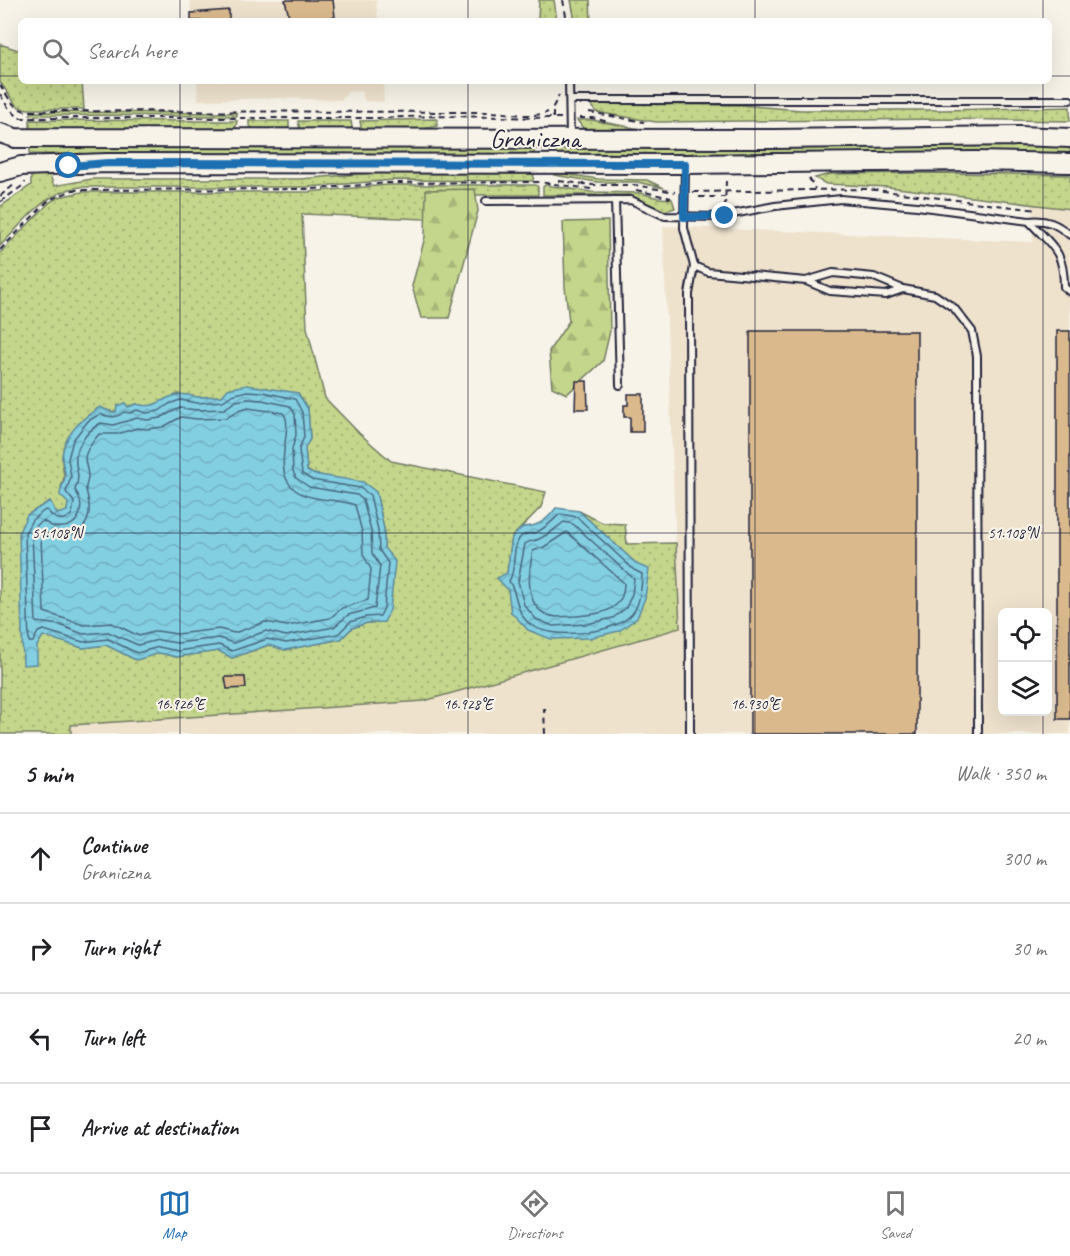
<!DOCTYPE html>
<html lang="en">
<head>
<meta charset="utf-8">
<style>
  :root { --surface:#fff; --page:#f6f6f6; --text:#202124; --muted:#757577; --line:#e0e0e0; --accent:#1f6fb2 }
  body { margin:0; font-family:Caveat,sans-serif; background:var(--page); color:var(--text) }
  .controls { position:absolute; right:18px; bottom:18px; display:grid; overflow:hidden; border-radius:9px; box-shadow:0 6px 24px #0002 }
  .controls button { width:54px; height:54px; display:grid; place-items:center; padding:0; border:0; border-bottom:2px solid var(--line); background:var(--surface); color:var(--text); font:30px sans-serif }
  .stop { position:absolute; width:18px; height:18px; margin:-14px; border:4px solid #1f6fb2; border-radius:50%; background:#fff }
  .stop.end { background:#1f6fb2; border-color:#fff; box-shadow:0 2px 6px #0008 }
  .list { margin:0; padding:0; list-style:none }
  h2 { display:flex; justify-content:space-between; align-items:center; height:78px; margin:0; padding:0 24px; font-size:26px }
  h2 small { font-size:20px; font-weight:400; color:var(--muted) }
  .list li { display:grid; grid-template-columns:39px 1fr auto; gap:18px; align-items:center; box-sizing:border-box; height:90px; padding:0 24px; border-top:2px solid var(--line) }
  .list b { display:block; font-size:22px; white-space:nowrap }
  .list p { margin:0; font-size:20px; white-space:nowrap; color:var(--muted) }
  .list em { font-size:20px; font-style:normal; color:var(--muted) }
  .icon { flex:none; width:33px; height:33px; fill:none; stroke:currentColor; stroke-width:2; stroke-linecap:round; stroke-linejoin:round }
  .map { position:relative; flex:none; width:1070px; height:734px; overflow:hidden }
  .search { position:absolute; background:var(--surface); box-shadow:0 6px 24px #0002; left:18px; right:18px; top:18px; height:66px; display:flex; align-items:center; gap:15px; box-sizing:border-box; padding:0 21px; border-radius:9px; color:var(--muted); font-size:22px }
  .sheet { height:438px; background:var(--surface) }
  nav { display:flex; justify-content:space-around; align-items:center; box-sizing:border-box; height:84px; border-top:2px solid var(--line); background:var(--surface); font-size:16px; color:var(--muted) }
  nav a { display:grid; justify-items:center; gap:3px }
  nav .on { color:var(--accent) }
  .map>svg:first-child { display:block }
  .built { fill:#eee2cd; fill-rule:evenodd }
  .grass { fill:url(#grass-dots); stroke:#737c63; stroke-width:1.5; fill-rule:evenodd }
  .forest { fill:url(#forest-firs); stroke:#737c63; stroke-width:1.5 }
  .water { fill:url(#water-waves); stroke:#5c8a9f; stroke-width:1.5 }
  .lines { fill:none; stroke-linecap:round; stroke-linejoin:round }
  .shore { stroke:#49677e; stroke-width:1.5 }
  .building { fill:#daba8d; stroke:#22223b; stroke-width:1.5 }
  .lane-casing { stroke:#22223b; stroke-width:10 }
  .secondary-casing { stroke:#22223b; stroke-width:22 }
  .path { stroke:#22223b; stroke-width:2; stroke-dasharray:6 4.5; stroke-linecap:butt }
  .lane { stroke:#f7f3e8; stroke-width:6 }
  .secondary { stroke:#f7f3e8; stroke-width:18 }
  .route { stroke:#1f6fb2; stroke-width:8 }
  .ticks { fill:none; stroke:#22223b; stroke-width:1.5; stroke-opacity:0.45 }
  .labels { text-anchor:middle; stroke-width:4.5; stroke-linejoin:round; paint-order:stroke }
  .street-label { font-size:26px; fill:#22223b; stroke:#f7f3e8 }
  .ticks-label { font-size:15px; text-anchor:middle; fill:#22223b; stroke:#f7f3e8; stroke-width:4.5; stroke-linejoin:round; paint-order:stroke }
</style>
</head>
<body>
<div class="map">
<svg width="1070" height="734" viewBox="0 0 1070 734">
  <defs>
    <pattern id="grass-dots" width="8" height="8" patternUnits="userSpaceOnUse" patternTransform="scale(1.5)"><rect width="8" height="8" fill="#c4d68b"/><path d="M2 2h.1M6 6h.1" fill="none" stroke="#a8b779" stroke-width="1.8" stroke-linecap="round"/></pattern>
    <pattern id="forest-firs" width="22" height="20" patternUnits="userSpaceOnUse" patternTransform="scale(1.5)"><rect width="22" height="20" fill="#c4d68b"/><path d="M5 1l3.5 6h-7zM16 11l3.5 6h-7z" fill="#a8b779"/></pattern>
    <pattern id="water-waves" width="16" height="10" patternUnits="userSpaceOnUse" patternTransform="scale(1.5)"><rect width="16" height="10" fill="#83cfe2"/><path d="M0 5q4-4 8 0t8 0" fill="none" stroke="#71b1c3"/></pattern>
  </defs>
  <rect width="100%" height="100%" fill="#f7f3e8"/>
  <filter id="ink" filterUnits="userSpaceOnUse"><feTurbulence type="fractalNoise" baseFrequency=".0167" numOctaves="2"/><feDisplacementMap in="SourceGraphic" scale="12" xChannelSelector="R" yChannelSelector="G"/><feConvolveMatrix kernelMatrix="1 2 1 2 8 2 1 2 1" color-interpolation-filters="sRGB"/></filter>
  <g filter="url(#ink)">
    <path class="built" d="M190 0H376L378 21H192Z
      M197 81H383L384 102 365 101 361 91 348 92 341 100 280 98 198 100Z
      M1032 204 1070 209V734H71V725L424 701 679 628 663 226 1033 242ZM1002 612H1048V712H1002Z"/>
    <path class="grass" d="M539 0H554L557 21H538Z
      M571 0H590L591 21H575Z
      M0 44 21 51V81H82L84 109H28L19 107 14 102 0 82Z
      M591 104 738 105 801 110H945L1070 107V121L945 119 656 122 596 112Z
      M32 112 237 113V116L30 115Z
      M437 119V126L418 130H364L361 127 360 121Z
      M30 120 220 121H237L236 126 231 130 30 129Z
      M577 120H592L651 131 590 130 583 128Z
      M249 121H289V127L285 130H254L249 125Z
      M298 121H351L352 127 349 130H300Z
      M1022 145 1070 147V154L996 152 550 155V147Z
      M30 146 534 147V155L30 154Z
      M383 172H534L533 181 394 180 307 187H80C44 192 24 222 0 246V207L31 185V173H49L54 186 92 179H300Z
      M552 172 598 179 647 180 664 188 637 182H597L554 175Z
      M940 173 1070 175V209L888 187 826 184 815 178 830 174Z
      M388 185H536L538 187V195H472L474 221 302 214 307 328 325 398 359 433 391 461 546 492 541 507 512 537 507 573 511 612 638 566 579 511 603 523 625 524 627 544 676 543 680 628 424 701 71 725V734H0V253L50 202 59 197 82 192H308ZM298 393 308 409 310 438 305 448 307 470 313 474 336 478 376 492 384 529V622L367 623 352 628 341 639 285 650 269 645 232 658 219 651 176 657 160 653 136 660 106 645 83 648 43 635 37 646 27 515 50 501 57 514 67 512 68 503 61 487C67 473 62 473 62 460 61 435 84 422 100 408L112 412 136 404 146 407 158 405 166 399 179 394 197 397Z
      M545 185 591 192 641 193 658 198 672 199 675 208 665 211 630 195H543V187Z"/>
    <path class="forest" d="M475 189 478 211 449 318H421L412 286 425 237 426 190Z
      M608 221 610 331 603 361 567 394 552 387 549 351 569 321 565 287 563 222Z"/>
    <path class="water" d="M247 385 298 393 308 409 310 439 305 448 307 471 313 474 363 482 376 492 384 529V548L395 561 390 610 384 622 367 623 352 628 341 639 285 650 268 645 232 658 219 651 176 657 160 653 136 660 106 645 83 648 43 636 37 646V664L23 665 19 532 27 515 50 501 57 514 67 511 68 503 60 495C60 488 64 484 65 477 66 471 62 465 62 459 62 436 82 418 100 407L112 412H116L117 406 125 403 128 407 136 404C158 410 159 398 178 395 184 393 191 396 197 397 205 397 214 396 222 396L228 389Z
      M556 508 579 511 638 565 649 569 645 598 637 618 619 631 589 638 551 639 528 630 511 612 508 590 497 578 507 573 512 537 523 527C538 527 547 520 556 508Z"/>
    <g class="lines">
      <path class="shore" d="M247 391 263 392 295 399 302 412 304 437 299 449 302 474 312 480 360 488 370 495 378 530 379 550 388 563 384 608 380 616 366 617 350 622 338 634 286 643 267 639 232 651 219 645 177 651 159 647 137 653 108 639 83 642 44 630 38 632 33 642H29L25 533 32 520 45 510 48 511C54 520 64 523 72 514L74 502 66 492 71 477 68 459 73 440 88 421 100 414C111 417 115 419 124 412L130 413 137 410 146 413 159 411 169 404 180 400 197 403 223 401 232 395Z
        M248 399 262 400 290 406 295 414 296 435 292 449 293 471 296 478 309 487 357 495 363 500 371 531 372 553 380 566 375 608 348 615 334 627 286 636 266 631 233 643 219 638 177 643 158 640 138 645 108 632 83 634 60 625 36 622 32 535 37 525 43 521C47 523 51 527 56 527 80 530 87 506 75 490 82 472 74 471 76 457 78 443 89 429 101 423L113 425 137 418 147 420 160 418 180 408 197 410 224 409 236 401Z
        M248 408 283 413C294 424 276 460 287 480 299 504 334 497 355 505L362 532 363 554 371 569 368 600 342 608 330 618 287 626 265 622 234 633 219 629 177 634 157 631 139 636 112 623 84 625 44 612 41 537 45 533C54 536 62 537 72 534 93 527 91 507 86 490 85 486 88 482 88 477 88 470 85 464 85 458 86 448 94 441 99 434H117L137 428 147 429 163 427 181 417 197 419 226 418 240 410Z
        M560 514 577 517 634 570 642 574C642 586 640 605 632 614 615 634 552 640 531 625 514 612 519 596 509 581 517 569 511 550 519 539 524 532 530 535 537 532 547 527 552 521 560 514Z
        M564 522 573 524 634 579 632 594 626 608 613 618 587 624 553 626 536 619 524 605 518 581 525 544C530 540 533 542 539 539 548 535 556 528 564 522Z
        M567 532 624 583C624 591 622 600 616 605 606 614 589 615 576 616 569 616 563 617 557 617 523 614 528 574 533 551L544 547Z"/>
    </g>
    <path class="building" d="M285 0H333L335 17 313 21H290Z
      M229 10V21H191V13Z
      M750 331H917V734H750Z
      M1057 331H1070V719H1057Z
      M576 381H587L588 409H575Z
      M628 394H643V432H630V417H624V405H628Z
      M225 677H245L246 688 227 689Z"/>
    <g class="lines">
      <g class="lane-casing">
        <path id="lane" d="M569 81 570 137
          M570 100H1070
          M685 167 684 228 694 266 708 272 806 281 830 291 886 295 903 289
          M615 200 620 385
          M486 201 631 200 665 216 717 217 775 206 841 199 917 206 1029 221C1047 219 1057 224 1070 235
          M1029 221C1052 246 1064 250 1064 287L1070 292
          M806 281 833 273 874 277 903 289 935 295 954 308 972 331 977 356 978 734
          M690 734 689 294 694 266"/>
      </g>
      <g class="secondary-casing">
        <path id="secondary" d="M0 133 15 138 774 139 1019 136 1070 138
          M0 172 21 166 108 163 685 164 975 161 1070 163"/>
      </g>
      <path class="path" d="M563 0 567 21
        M0 85C8 96 12 108 26 111L489 112C508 112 531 119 548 112
        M0 94 7 106 19 118H387C445 114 503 118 561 118
        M589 112 644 122
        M553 118V107L559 95
        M579 118H592L609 122
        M809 178 815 189
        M559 181 593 185H635L675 192
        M636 190 671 198
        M693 192 868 189 1037 210
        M0 196 14 185
        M699 197H725
        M0 202 25 184V182
        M725 207 726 181
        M0 250 49 200 73 190 313 189 388 183 539 182 591 189
        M545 734 544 709H549"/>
      <use href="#lane" class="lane"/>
      <use href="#secondary" class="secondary"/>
    </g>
  </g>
  <g class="lines" filter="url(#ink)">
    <path class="route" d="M69 166 108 163 685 164 684 217 725 216"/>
  </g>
  <path class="ticks" d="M180 0V21M468 0V21M755 0V21M1043 0V21M0 76H21M1049 76H1070M180 81V734M468 81V734M755 81V734M1043 81V612M0 533H1070M1043 712V734"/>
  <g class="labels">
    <g class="street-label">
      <text x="535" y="147">Graniczna</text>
    </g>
  </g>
  <g class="ticks-label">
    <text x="57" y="538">51.108°N</text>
    <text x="1013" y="538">51.108°N</text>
    <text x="180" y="709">16.926°E</text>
    <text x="468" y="709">16.928°E</text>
    <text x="755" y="709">16.930°E</text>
  </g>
</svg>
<div class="controls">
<button><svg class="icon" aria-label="locate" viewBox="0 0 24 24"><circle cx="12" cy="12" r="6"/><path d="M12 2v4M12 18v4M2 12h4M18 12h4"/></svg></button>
<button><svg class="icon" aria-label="layers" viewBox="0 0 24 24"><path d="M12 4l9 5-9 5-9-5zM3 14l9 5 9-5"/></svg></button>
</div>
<div class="stop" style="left:69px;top:166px"></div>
<div class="stop end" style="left:725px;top:216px"></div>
<div class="search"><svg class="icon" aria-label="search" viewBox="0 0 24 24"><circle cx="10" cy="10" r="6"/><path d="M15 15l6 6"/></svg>Search here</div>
</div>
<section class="sheet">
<h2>5 min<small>Walk · 350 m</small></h2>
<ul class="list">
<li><svg class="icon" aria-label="ahead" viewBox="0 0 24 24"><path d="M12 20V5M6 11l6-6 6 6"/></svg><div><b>Continue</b><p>Graniczna</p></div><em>300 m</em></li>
<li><svg class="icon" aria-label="right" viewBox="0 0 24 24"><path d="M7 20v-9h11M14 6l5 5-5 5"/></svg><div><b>Turn right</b></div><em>30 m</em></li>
<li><svg class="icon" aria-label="left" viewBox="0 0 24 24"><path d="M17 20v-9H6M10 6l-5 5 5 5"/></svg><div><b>Turn left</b></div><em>20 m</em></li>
<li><svg class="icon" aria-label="arrive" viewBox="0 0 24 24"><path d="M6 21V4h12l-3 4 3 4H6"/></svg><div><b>Arrive at destination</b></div></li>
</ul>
</section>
<nav>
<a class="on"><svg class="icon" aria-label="map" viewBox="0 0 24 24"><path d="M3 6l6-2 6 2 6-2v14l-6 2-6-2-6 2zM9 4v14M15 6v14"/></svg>Map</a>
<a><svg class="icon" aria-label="directions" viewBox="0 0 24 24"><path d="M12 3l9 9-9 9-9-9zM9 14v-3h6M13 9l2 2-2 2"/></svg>Directions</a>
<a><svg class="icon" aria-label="saved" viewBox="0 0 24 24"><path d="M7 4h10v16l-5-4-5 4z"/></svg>Saved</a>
</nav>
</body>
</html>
